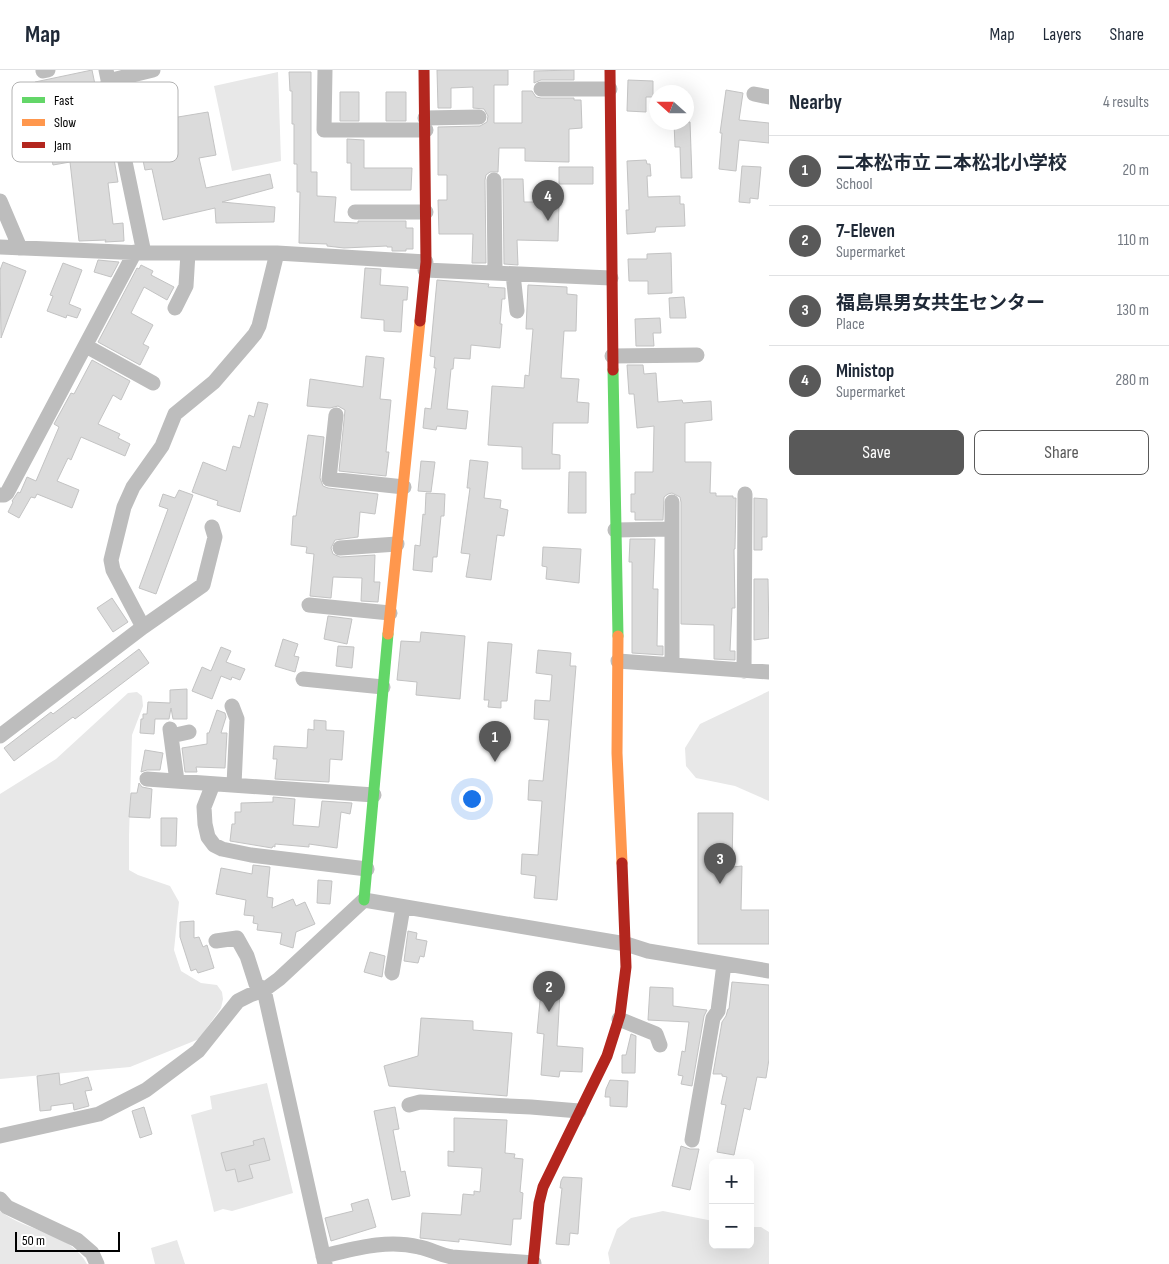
<!DOCTYPE html>
<html lang="en">
<head>
<meta charset="utf-8">
<style>
  :root { --surface:#fff; --page:#f6f6f7; --text:#1f2937; --muted:#747a83; --line:#e0e1e3; --accent:#595959 }
  body { margin:0; font-family:"Sofia Sans Condensed","Noto Sans JP",sans-serif; background:var(--page); color:var(--text) }
  .controls { position:absolute; right:15px; bottom:15px; display:grid; overflow:hidden; border-radius:8px; box-shadow:0 5px 20px #0002 }
  .controls button { width:45px; height:45px; display:grid; place-items:center; padding:0; border:0; border-bottom:1px solid var(--line); background:var(--surface); color:var(--text); font:25px sans-serif }
  .compass { position:absolute; left:649px; top:15px; width:45px; height:45px; border-radius:50%; background:var(--surface); box-shadow:0 5px 20px #0002; rotate:291deg }
  .scale { position:absolute; left:15px; bottom:12px; width:105px; box-sizing:border-box; padding-left:5px; border:2px solid #000; border-top:0; font-size:14px; line-height:18px; white-space:nowrap; color:#000; -webkit-text-stroke:4px #fff; paint-order:stroke }
  .you { position:absolute; left:471px; top:728px; width:18px; height:18px; margin:-12px; border:4px solid #fff; border-radius:50%; background:#1a73e8; box-shadow:0 0 0 8px #1a73e833 }
  .badge { display:grid; place-items:center; width:32px; height:32px; border-radius:50%; background:var(--accent); color:#fff; font-size:16px; font-weight:700 }
  .pin { position:absolute; translate:-50% -41px; filter:drop-shadow(0 1px 2px #0008) }
  .pin::after { content:''; position:absolute; top:26px; width:18px; height:15px; background:inherit; clip-path:polygon(0 0,100% 0,50% 100%) }
  .list { margin:0; padding:0; list-style:none }
  h2 { display:flex; justify-content:space-between; align-items:center; height:65px; margin:0; padding:0 20px; font-size:21px }
  h2 small { font-size:16px; font-weight:400; color:var(--muted) }
  .list li { display:grid; grid-template-columns:32px 1fr auto; gap:15px; align-items:center; box-sizing:border-box; height:70px; padding:0 20px; border-top:1px solid var(--line) }
  .list b { display:block; font-size:19px; white-space:nowrap }
  .list p { margin:0; font-size:16px; white-space:nowrap; color:var(--muted) }
  .list em { font-size:16px; font-style:normal; color:var(--muted) }
  .actions { display:flex; gap:10px; padding:15px 20px }
  .actions a { flex:1; padding:11px 0; border:1px solid var(--accent); border-radius:8px; text-align:center; font-size:18px; color:var(--accent) }
  .actions .main { background:var(--accent); color:#fff }
  .map { position:relative; flex:none; width:769px; height:1194px; overflow:hidden }
  header { display:flex; align-items:center; gap:30px; box-sizing:border-box; height:70px; padding:0 25px; background:var(--surface); border-bottom:1px solid var(--line) }
  header strong { font-size:24px }
  nav { display:flex; gap:28px; margin-inline-start:auto; font-size:18px }
  main { display:flex }
  aside { flex:1; background:var(--surface) }
  .map>svg:first-child { display:block }
  .green { fill:#e8e8e8 }
  .building { fill:#dbdbdb; stroke:#c3c3c3 }
  .lines { fill:none; stroke-linecap:round; stroke-linejoin:round }
  .street { stroke:#bdbdbd; stroke-width:15 }
  .fast { stroke:#63d668; stroke-width:11 }
  .slow { stroke:#ff974d; stroke-width:11 }
  .jam { stroke:#b3261e; stroke-width:11 }
  .key { fill:#fff; stroke:#b2b2b2; stroke-width:1 }
  .key-label { font-size:14px; fill:#000 }
</style>
</head>
<body>
<header>
<strong>Map</strong>
<nav><a>Map</a><a>Layers</a><a>Share</a></nav>
</header>
<main>
<div class="map">
<svg width="769" height="1194" viewBox="0 0 769 1194">
  <rect width="100%" height="100%" fill="#fff"/>
  <path class="green" d="M278 2 281 91 232 101 214 16Z
    M769 621V731L735 716 696 708 686 696 685 678 700 654Z
    M137 622 142 626 143 636 132 665 129 766V800L138 805 170 816 179 832 174 880 181 901 201 913 217 915 222 922 223 929 221 938 199 969 130 997 0 1009V724L56 689 128 623Z
    M267 1013 293 1123 232 1141 223 1139 214 1142 191 1045 212 1039 210 1026Z
    M0 1141C27 1162 70 1162 87 1194H0Z
    M663 1141 713 1151V1175H750V1157H761L769 1162V1194H610L608 1183 617 1159 631 1148Z
    M177 1170 185 1194H155L151 1178Z"/>
  <path class="building" d="M92 0 97 24 101 23 103 34 75 40 77 50 56 56 53 65 55 69 60 72 81 68 82 75 111 72 118 112 108 113 113 154 123 153 124 171 105 172 106 170 79 171 70 92 53 95 35 14V12Z
    M437 0H508V15H494V53H522V21H532L536 27 541 28H574V30H581L582 58 569 59V92L525 91V78H499L498 102H490L486 105 485 110 486 193H472L473 164H439L438 130H447V105H438V57L480 56 487 52 488 46 484 39 473 38V17L451 18V38H438Z
    M574 0V10H541L534 13V1Z
    M289 2H311V102H317V126L336 127 334 152 358 153V151H406V158H413V179H406V181H392V177H387V176L344 178 327 176V174L299 173 300 122H297V94H294V54H292V21H290Z
    M628 10 653 11V27H646V42L627 41Z
    M726 20 743 23 739 50 769 53V73L739 70 736 101 719 99 722 63H720Z
    M340 22H359V51H340Z
    M386 22H406V51H386Z
    M167 25 172 48 208 42 216 85 199 88 206 118 270 104 273 118 222 132 275 137 274 152 216 153 215 138 163 150 152 99 145 100 131 32Z
    M674 52H690L692 108H681L680 77H675Z
    M347 69 364 70V98H412L411 120H351V93H347Z
    M646 90 647 94H650L651 106H647L648 127 680 126V134H684L685 156 656 157 655 162 627 164 626 140H629L627 91Z
    M742 96 761 97 758 129 750 128V133L739 132Z
    M559 97H593V114H559Z
    M503 109H523L524 132H559L558 171 517 170 518 195 504 194Z
    M671 183 672 223 648 224V211H629L628 189H647V184Z
    M98 190 119 192 111 207 94 202Z
    M3 192 26 201 1 268 0 200Z
    M63 193 82 200 69 234 81 239 77 248 67 245 66 248 47 241 53 226 50 225Z
    M141 195 153 201 151 205 174 217 167 230 144 217 131 243 153 255 143 274 149 277 140 295 98 272 137 198 139 199Z
    M365 198 381 199 380 215 408 217 407 230H403L401 262 384 261V250L361 248Z
    M437 210 489 214 488 217 505 218V229H502L500 254H502L500 278 471 275 470 289 454 288 453 299H451L447 339 468 341 466 359 437 356 436 360 423 358 425 338 431 339 436 298H434L435 287 430 286Z
    M528 215 567 217V224L577 225 576 261H564L561 308 579 309 577 332 589 333 588 353H553L552 384 560 385V399H522V377L488 375 492 316 524 318 525 305 529 306 533 259H526Z
    M684 227 686 248H670L669 228Z
    M660 248 661 263H653L654 276H636L635 249Z
    M366 286 384 288 380 329 391 330 386 382H389L386 406 339 401 345 340 338 336 330 338 307 336 310 309 363 317Z
    M92 290 130 311 121 330 113 325 98 354 120 364 118 368 130 374 125 386 81 367 71 390 68 388 57 411 79 420 72 438 37 424 35 428 31 427 19 448 8 442 13 432 12 431 18 422 20 423 27 407 36 411 59 357 54 354 71 323 74 324Z
    M627 295H643L644 304 656 303 658 332 682 330 683 333 711 331 712 350 685 353V392H711L710 423H716V426H733V428H736L735 479H734L735 538H732L730 581H735V590L714 589V555L681 554V432L680 427 672 423 668 424 664 427 663 450H635V442H631V424H635V402H653L654 356 637 358 634 324H629Z
    M258 332 268 334 240 442 217 435 218 431 192 422 203 392 226 401 233 376 240 378 249 345 254 347Z
    M308 365 324 367 320 408 323 416 328 418 378 424 375 444 360 442 358 467 335 470 331 478 333 484 340 487 375 485 374 512H380L378 532 361 531 362 508 333 507 331 528 310 526 314 484 306 483 307 477 291 475 293 446H296Z
    M470 390 488 392 484 428 501 430 500 438 508 440 504 466 497 465 491 510 466 507 470 484 461 483 470 418H467Z
    M421 391 435 392 431 422 418 421Z
    M569 402H586V443H568Z
    M179 420 193 425 156 524 139 518 168 439 159 436 163 424 175 428Z
    M426 423 445 424 444 446H441L437 487H433L432 502 413 500 415 475 420 476 423 444 425 445Z
    M754 428 767 429V467H762V480H754Z
    M630 469H655L653 519H658L657 576H663V585L632 583V492H629Z
    M543 477 581 479 579 513 546 509 547 497 542 496Z
    M754 509H768L769 568 754 570Z
    M112 528 128 552 113 562 97 538Z
    M328 546 352 549 347 574 324 569Z
    M421 562 465 566 460 629 416 625 417 612 397 610 401 571 420 572Z
    M283 569 298 574 294 586 299 587 295 602 275 596Z
    M488 572 512 574 507 631H501V638L488 637 489 630H484Z
    M338 576 354 577 352 598 336 596Z
    M221 577 231 581 226 592 245 599 240 610 232 607 231 610 221 606 212 629 192 621 202 597 211 601Z
    M139 579 149 593 75 649 73 647 14 691 4 678 51 642 53 644Z
    M538 580 571 583 570 596H576L557 830 534 828 536 806 521 804 522 784 538 785 542 731 528 730 529 710 543 711 549 650 534 649 535 630 550 631 552 605 536 603Z
    M187 619V649H173L171 638 169 649H155L154 664 140 663 141 649H143V644H147L148 632 170 633V620Z
    M217 640 225 643 226 647 221 663H227L225 698 196 697 197 702H185L182 678 207 674V663H209Z
    M314 650 326 651V660L344 661 342 690 330 689 329 712 275 709 277 689H273L274 676 307 678 308 659 314 660Z
    M145 680 163 683 160 700H147L141 702Z
    M139 713 142 717 152 719 150 748 129 747 131 723H137Z
    M273 727 295 729 293 755 319 757 322 731 352 733 350 744 341 742 337 778 309 774V777L275 774V777L273 776 272 778 230 771 232 754H235V742H241V733L273 732Z
    M698 743H733L732 797 742 796 741 840H769V874H698Z
    M161 748H177L176 776H161Z
    M253 795 270 797 267 827 273 828 272 838 293 829 296 836 305 832 315 854 296 862 293 878 280 874 282 863 257 860 258 854 253 853 254 846 244 845 246 830 216 824 221 798 252 804Z
    M318 810 332 811 330 834 317 833Z
    M194 851V868L199 867 203 877 207 875 214 898 198 903 196 899 191 901 180 867V852Z
    M408 861 417 863 416 869 427 871 424 887 420 886 418 893 404 891Z
    M370 882 385 886 382 907 364 902Z
    M732 912 769 915V989L766 1008 757 1007 750 1040 744 1038 734 1085 717 1082 726 1035 721 1034 727 1007 722 1006V1004H713L722 952 726 946 728 939H729Z
    M650 917 673 918V936L707 940 704 946 692 1016 681 1014 683 1006 678 1005 682 981 685 982 689 952 648 950Z
    M541 920 560 922 557 976 583 978 582 1002 560 1001 559 1007 541 1005 544 964 537 963Z
    M421 948 473 951V960L512 963 507 1026 389 1016 384 996 418 986Z
    M631 964 636 966 635 1003H622V985H626Z
    M59 1003 60 1015 88 1007 92 1020 85 1021 89 1036 74 1040 73 1033 51 1036V1040L40 1041 37 1006Z
    M610 1010 628 1011 627 1037 610 1036V1027H605L606 1019Z
    M144 1037 152 1064 140 1068 132 1041Z
    M395 1037 399 1059 393 1060 401 1102 405 1101 410 1126 392 1130 374 1041Z
    M454 1048 507 1050 505 1083 515 1084 514 1088 523 1089 520 1122 523 1123 521 1149H513L511 1175 459 1169V1172L420 1168 422 1143 461 1145 463 1124 474 1125V1121L480 1122 482 1098 448 1096V1081L454 1082Z
    M264 1068 270 1090 249 1095 253 1108 238 1112 235 1099 226 1101 221 1083 254 1075 253 1071Z
    M681 1076 690 1079H699L690 1120 672 1116Z
    M563 1107 582 1108 578 1164 570 1163 569 1175 556 1174 562 1118H560L561 1111Z
    M368 1129 376 1157 331 1171 325 1148 353 1141 351 1134Z"/>
  <g class="lines">
    <path class="street" d="M106 0 144 183
      M325 0 324 60H426
      M43 1 48 0
      M108 11 153 0
      M541 19H610
      M754 24 769 27
      M425 48 479 47
      M62 63 116 50
      M494 110 495 203
      M0 131 20 178
      M355 142H426
      M0 177 144 183H277L426 192
      M425 200 611 208
      M513 204 517 241
      M175 238 186 216 188 183
      M86 276 153 313
      M612 286 697 285
      M336 345 329 409 404 417
      M0 425H4L7 423 135 182
      M615 460 672 459
      M340 478 397 474
      M309 535 390 543
      M143 557 113 500 111 490 124 437 133 417 162 376 175 344 214 312 255 264 259 256 277 183
      M618 591 769 602
      M672 594V432
      M744 601 745 424
      M303 609 383 617
      M232 636 237 649 234 715
      M170 659 177 711
      M0 666 143 557 203 515 215 467 212 457
      M171 666 189 662
      M147 709 374 725
      M213 714 204 737 205 754 208 767 214 775 222 779 251 785 367 799
      M216 871 237 868 247 886 256 914 264 920 325 1194
      M392 903 403 837
      M619 949 656 964 660 975
      M409 1035 420 1032 531 1037 579 1041
      M0 1066 99 1044 146 1020 198 981 238 931 250 925 264 920 279 909 364 830 626 874 648 881 769 901
      M692 1070 713 948 718 941 724 894
      M0 1129 7 1137 77 1170 92 1183 97 1194
      M323 1186C354 1179 386 1169 419 1177 430 1179 440 1185 452 1187L534 1193"/>
    <path class="fast" d="M613 300 618 566
      M364 830 388 564"/>
    <path class="slow" d="M388 564 420 251
      M618 566 617 683 622 793"/>
    <path class="jam" d="M610 0 613 300
      M420 251 426 192 424 0
      M533 1194 539 1133 543 1117 607 986 620 945 626 897 622 793"/>
  </g>
  <rect x="12" y="12" width="166" height="80" rx="8" class="key"/>
  <rect x="22" y="27" width="23" height="6" fill="#63d668"/>
  <rect x="22" y="49" width="23" height="7" fill="#ff974d"/>
  <rect x="22" y="72" width="23" height="6" fill="#b3261e"/>
  <g class="key-label">
    <text x="54" y="35">Fast</text>
    <text x="54" y="57">Slow</text>
    <text x="54" y="80">Jam</text>
  </g>
</svg>
<div class="controls">
<button>+</button>
<button>−</button>
</div>
<svg class="compass" viewBox="-18 -18 36 36"><path d="M0-13l5 13h-10z" fill="#e53935"/><path d="M0 13l5-13h-10z" fill="#747a83"/></svg>
<div class="scale">50 m</div>
<div class="you"></div>
<div class="pin badge" style="left:495px;top:692px">1</div>
<div class="pin badge" style="left:549px;top:942px">2</div>
<div class="pin badge" style="left:720px;top:814px">3</div>
<div class="pin badge" style="left:548px;top:151px">4</div>
</div>
<aside>
<h2>Nearby<small>4 results</small></h2>
<ul class="list">
<li><span class="badge">1</span><div><b>二本松市立 二本松北小学校</b><p>School</p></div><em>20 m</em></li>
<li><span class="badge">2</span><div><b>7-Eleven</b><p>Supermarket</p></div><em>110 m</em></li>
<li><span class="badge">3</span><div><b>福島県男女共生センター</b><p>Place</p></div><em>130 m</em></li>
<li><span class="badge">4</span><div><b>Ministop</b><p>Supermarket</p></div><em>280 m</em></li>
</ul>
<div class="actions"><a class="main">Save</a><a>Share</a></div>
</aside>
</main>
</body>
</html>
